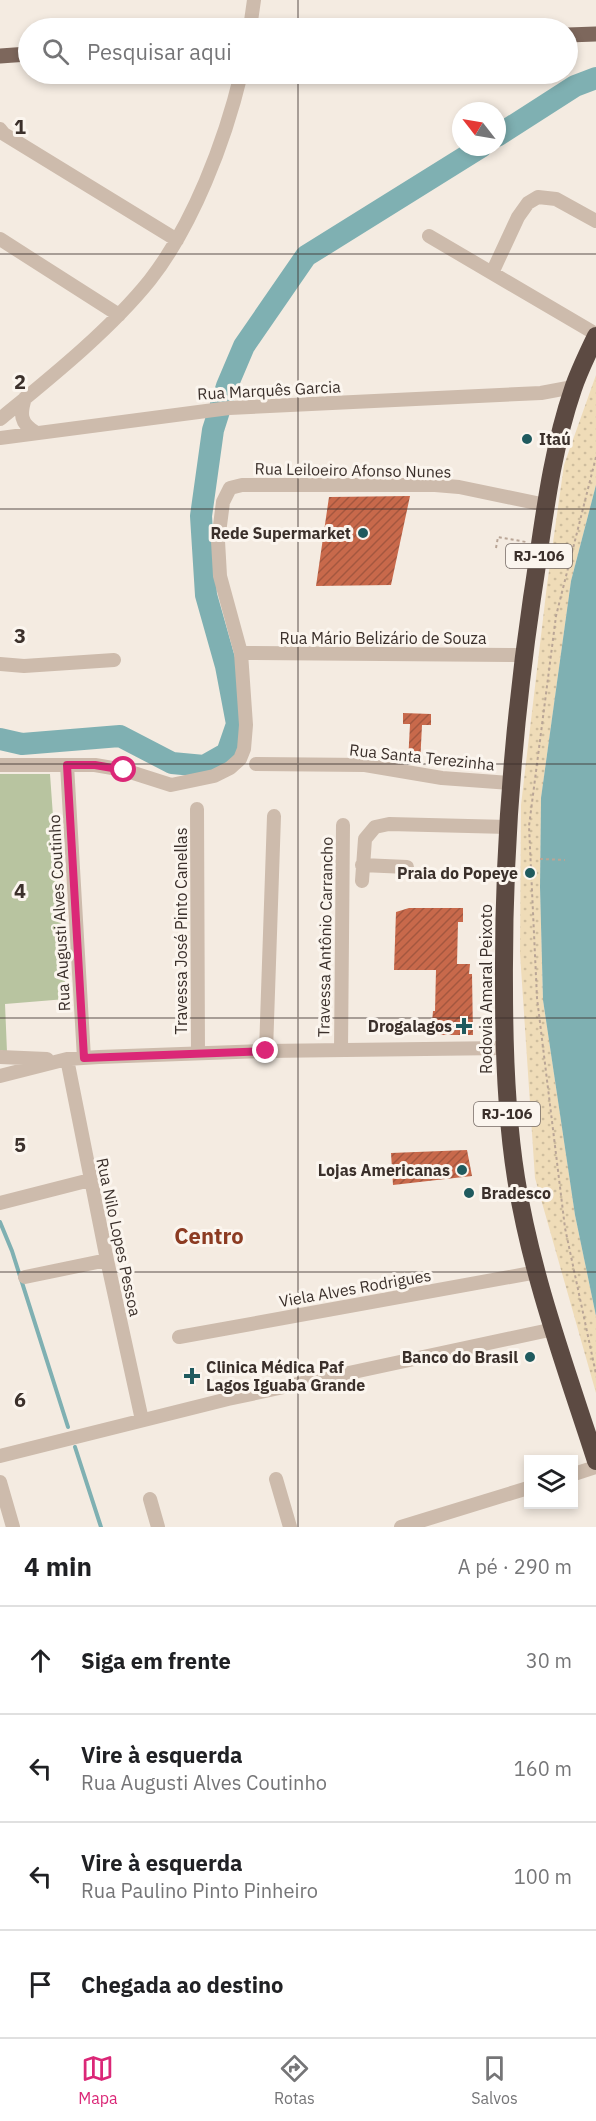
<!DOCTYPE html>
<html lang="pt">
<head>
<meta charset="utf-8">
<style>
  :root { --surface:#fff; --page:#f2f2f2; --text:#202124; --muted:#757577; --line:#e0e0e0; --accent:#db2777 }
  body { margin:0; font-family:"IBM Plex Sans",sans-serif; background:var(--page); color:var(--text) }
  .controls { position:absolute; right:18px; bottom:18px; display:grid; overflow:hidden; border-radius:0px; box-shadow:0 3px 9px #0003 }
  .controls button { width:54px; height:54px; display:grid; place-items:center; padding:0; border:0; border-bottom:2px solid var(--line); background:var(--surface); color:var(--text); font:30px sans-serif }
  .compass { position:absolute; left:452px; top:102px; width:54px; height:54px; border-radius:50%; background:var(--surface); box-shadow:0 3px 9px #0003; rotate:301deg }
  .stop { position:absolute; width:18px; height:18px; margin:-14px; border:4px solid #db2777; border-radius:50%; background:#fff }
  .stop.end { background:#db2777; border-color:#fff; box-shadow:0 2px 6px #0008 }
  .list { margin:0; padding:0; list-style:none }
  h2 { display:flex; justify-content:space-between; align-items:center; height:78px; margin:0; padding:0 24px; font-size:26px }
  h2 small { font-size:20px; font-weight:400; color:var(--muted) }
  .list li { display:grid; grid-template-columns:39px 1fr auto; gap:18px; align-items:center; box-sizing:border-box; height:108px; padding:0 24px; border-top:2px solid var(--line) }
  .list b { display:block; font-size:22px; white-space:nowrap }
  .list p { margin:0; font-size:20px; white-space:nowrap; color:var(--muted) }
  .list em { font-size:20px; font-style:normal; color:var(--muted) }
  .icon { flex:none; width:33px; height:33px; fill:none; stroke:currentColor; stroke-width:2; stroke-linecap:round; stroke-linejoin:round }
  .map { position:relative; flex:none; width:596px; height:1527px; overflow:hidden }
  .search { position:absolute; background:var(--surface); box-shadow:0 3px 9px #0003; left:18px; right:18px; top:18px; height:66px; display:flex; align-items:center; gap:15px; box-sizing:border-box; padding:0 21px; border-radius:33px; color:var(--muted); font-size:22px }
  .sheet { height:510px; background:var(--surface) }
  nav { display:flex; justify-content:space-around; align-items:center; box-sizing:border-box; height:84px; border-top:2px solid var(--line); background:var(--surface); font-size:16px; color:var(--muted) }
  nav a { display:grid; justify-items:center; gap:3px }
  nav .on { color:var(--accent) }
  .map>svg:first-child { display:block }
  .sand { fill:url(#sand-dots) }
  .pitch { fill:#b8c4a0 }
  .water { fill:#7fb0b2 }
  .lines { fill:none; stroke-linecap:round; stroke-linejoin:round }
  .stream { stroke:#7fb0b2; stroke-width:4 }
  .river { stroke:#7fb0b2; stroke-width:22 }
  .building { fill:url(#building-hatch) }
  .path { stroke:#b9a596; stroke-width:2; stroke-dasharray:3 3; stroke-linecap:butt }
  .minor { stroke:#cdbbac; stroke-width:14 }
  .major { stroke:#7d675c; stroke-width:15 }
  .highway { stroke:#5c4a42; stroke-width:18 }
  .route { stroke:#db2777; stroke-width:8 }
  .grid { fill:none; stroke:#3b302b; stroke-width:1.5; stroke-opacity:0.55 }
  .poi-dot { fill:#1f5a5e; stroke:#fbf5ee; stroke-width:2 }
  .labels { text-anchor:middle; stroke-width:6; stroke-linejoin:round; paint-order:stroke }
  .shield { fill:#fbf5ee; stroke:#756b66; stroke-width:1.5 }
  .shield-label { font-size:15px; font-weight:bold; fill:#3b302b }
  .street-label { font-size:16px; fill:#3b302b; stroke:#fbf5ee }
  .poi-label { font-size:16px; font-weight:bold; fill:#3b302b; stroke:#fbf5ee; text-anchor:end }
  .district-label { font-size:22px; font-weight:bold; fill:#8c3b22; stroke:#fbf5ee }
  .grid-label { font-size:20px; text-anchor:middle; font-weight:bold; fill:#3b302b; stroke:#fbf5ee; stroke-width:6; stroke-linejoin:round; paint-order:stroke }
</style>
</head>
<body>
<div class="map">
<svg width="596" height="1527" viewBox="0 0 596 1527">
  <defs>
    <pattern id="sand-dots" width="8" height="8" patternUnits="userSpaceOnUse" patternTransform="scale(1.5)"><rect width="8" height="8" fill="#efdcb8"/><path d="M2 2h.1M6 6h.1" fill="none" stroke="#cebd9e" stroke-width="1.8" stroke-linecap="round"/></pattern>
    <pattern id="building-hatch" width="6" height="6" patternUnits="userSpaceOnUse" patternTransform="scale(1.5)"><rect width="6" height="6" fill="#c8694b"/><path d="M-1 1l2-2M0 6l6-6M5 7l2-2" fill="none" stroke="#a4573f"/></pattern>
  </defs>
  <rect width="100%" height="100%" fill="#f4ebe1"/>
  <path class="sand" d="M596 375V485L571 581 541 798 540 887 543 1000 575 1215 596 1316V1393L535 1178 520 953 521 805 547 585 564 465Z"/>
  <path class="pitch" d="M0 774H50L66 999 5 1004 7 1052 0 1050Z"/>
  <path class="water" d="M596 485V1316L575 1215 543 1000 540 887 541 798 571 581Z"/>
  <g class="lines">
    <path class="stream" d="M0 1222 12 1251 68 1427
      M75 1447 101 1527"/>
    <path class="river" d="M497 136 575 86 596 78
      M0 739 22 744 120 736 172 763 204 766 227 753 237 724 226 666 206 595 201 516 213 430 227 386 244 346 306 256 481 147"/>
  </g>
  <path class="building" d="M410 496 391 585 316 586 329 497Z
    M403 713 431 714V725H422L420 765 408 763 410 724H403Z
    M409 908H463V922H458L457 964H470L469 974H472L473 1035H431L433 1011H435L436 970H394L396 912Z
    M467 1150 472 1176 393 1185 391 1153Z"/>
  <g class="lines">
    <path class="path" d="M596 457 556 616 529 826 537 998 565 1228 596 1374
      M496 548 498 537 526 542
      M540 859 565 860"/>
    <path class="minor" d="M250 28 254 0
      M0 129 4 134 177 240
      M429 236 596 334
      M0 239 119 315
      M492 273 518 217 528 203 538 197 556 199 596 221
      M25 398C20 414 20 423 35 432
      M0 419C50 378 110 330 150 280 193 225 225 141 241 74
      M0 438 229 408 541 393 573 387
      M241 653 524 655
      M0 664 24 666 114 660
      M256 764 365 765 442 778 511 783
      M0 765H95L124 770 171 785 214 776 230 768 240 759 244 749 246 725 241 653 220 576 218 541 223 502 230 488 242 485H435L459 487 546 505
      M67 765 84 1058
      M197 809 198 1053
      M362 865 407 867
      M362 881 365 839 375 827 389 824 508 827
      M341 1050 343 825
      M266 1051 274 816
      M0 1057 47 1059
      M67 1059 107 1260 142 1420
      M0 1076 67 1059 99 1057 266 1051 504 1048
      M0 1203 90 1180
      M25 1277 107 1260
      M179 1337 537 1272
      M0 1456 228 1399 554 1329
      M574 1474 596 1467
      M276 1479 290 1527
      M0 1482 13 1527
      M150 1499 158 1527
      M401 1527 528 1488"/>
    <path class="major" d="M568 35 596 34
      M0 56 28 54"/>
    <path class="highway" d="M596 336C588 353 579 371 573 389 550 456 543 528 532 598 513 727 503 858 504 988 504 1052 506 1115 516 1178 531 1274 566 1368 596 1461"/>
  </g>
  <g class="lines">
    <path class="route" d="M124 770 95 765H67L84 1058 266 1051"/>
  </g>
  <path class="grid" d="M298 0V28M298 74V1527M0 254H596M0 509H596M0 764H596M0 1018H596M0 1272H596"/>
  <g class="poi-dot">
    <circle cx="527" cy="439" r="6"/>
    <circle cx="363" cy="533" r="6"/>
    <circle cx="530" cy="873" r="6"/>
    <path d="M461 1017h6v6h6v6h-6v6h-6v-6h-6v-6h6z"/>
    <circle cx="462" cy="1170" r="6"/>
    <circle cx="469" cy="1193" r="6"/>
    <circle cx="530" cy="1357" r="6"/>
    <path d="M189 1367h6v6h6v6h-6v6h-6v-6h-6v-6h6z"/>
  </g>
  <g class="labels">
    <g class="shield">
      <rect x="506" y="544" width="66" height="24" rx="4.5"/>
      <rect x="474" y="1102" width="66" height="24" rx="4.5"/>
    </g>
    <g class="shield-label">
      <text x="539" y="561">RJ-106</text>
      <text x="507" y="1119">RJ-106</text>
    </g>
    <g class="street-label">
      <text transform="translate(269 390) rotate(-3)" y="6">Rua Marquês Garcia</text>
      <text transform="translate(353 470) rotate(1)" y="6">Rua Leiloeiro Afonso Nunes</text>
      <text x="383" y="644">Rua Mário Belizário de Souza</text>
      <text transform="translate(422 757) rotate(6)" y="6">Rua Santa Terezinha</text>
      <text transform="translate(59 913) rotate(-93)" y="6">Rua Augusti Alves Coutinho</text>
      <text transform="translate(181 931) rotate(-90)" y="6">Travessa José Pinto Canellas</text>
      <text transform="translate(325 937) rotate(-89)" y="6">Travessa Antônio Carrancho</text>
      <text transform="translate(486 989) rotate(-90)" y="6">Rodovia Amaral Peixoto</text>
      <text transform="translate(119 1237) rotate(78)" y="6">Rua Nilo Lopes Pessoa</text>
      <text transform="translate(355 1288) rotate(-10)" y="6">Viela Alves Rodrigues</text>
    </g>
    <g class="poi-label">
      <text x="539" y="445" text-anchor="start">Itaú</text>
      <text x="351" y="539">Rede Supermarket</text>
      <text x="518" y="879">Praia do Popeye</text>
      <text x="452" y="1032">Drogalagos</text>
      <text x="450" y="1176">Lojas Americanas</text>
      <text x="481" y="1199" text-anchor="start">Bradesco</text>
      <text x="518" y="1363">Banco do Brasil</text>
      <text x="206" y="1373" text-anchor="start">Clinica Médica Paf<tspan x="206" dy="18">Lagos Iguaba Grande</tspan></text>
    </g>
    <g class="district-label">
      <text x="209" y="1244">Centro</text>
    </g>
  </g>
  <g class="grid-label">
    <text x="20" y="134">1</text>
    <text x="20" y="389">2</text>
    <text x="20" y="643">3</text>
    <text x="20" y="898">4</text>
    <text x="20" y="1152">5</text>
    <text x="20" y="1407">6</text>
  </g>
</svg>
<div class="controls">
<button><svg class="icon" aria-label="layers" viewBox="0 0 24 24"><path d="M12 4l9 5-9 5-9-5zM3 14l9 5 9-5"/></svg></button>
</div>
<svg class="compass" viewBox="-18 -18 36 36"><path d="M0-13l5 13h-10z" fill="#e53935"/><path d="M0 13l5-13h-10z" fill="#757577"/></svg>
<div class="stop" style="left:124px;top:770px"></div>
<div class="stop end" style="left:266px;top:1051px"></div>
<div class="search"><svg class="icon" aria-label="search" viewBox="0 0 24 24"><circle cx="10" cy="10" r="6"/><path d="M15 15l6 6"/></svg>Pesquisar aqui</div>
</div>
<section class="sheet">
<h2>4 min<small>A pé · 290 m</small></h2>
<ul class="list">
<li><svg class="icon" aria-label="ahead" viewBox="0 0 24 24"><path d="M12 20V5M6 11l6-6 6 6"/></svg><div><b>Siga em frente</b></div><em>30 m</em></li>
<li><svg class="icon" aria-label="left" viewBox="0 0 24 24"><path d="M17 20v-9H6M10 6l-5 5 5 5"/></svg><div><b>Vire à esquerda</b><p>Rua Augusti Alves Coutinho</p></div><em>160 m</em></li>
<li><svg class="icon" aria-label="left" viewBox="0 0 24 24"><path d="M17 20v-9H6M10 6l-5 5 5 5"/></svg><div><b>Vire à esquerda</b><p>Rua Paulino Pinto Pinheiro</p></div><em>100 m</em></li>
<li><svg class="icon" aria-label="arrive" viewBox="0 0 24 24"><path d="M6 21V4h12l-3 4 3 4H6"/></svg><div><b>Chegada ao destino</b></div></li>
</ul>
</section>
<nav>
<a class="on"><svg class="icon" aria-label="map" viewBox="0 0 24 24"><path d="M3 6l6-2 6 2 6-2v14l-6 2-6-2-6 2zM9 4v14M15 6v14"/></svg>Mapa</a>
<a><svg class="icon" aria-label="directions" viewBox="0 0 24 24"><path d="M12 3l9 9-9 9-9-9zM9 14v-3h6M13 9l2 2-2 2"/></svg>Rotas</a>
<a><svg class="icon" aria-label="saved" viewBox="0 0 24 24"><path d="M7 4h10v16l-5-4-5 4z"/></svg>Salvos</a>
</nav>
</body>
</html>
